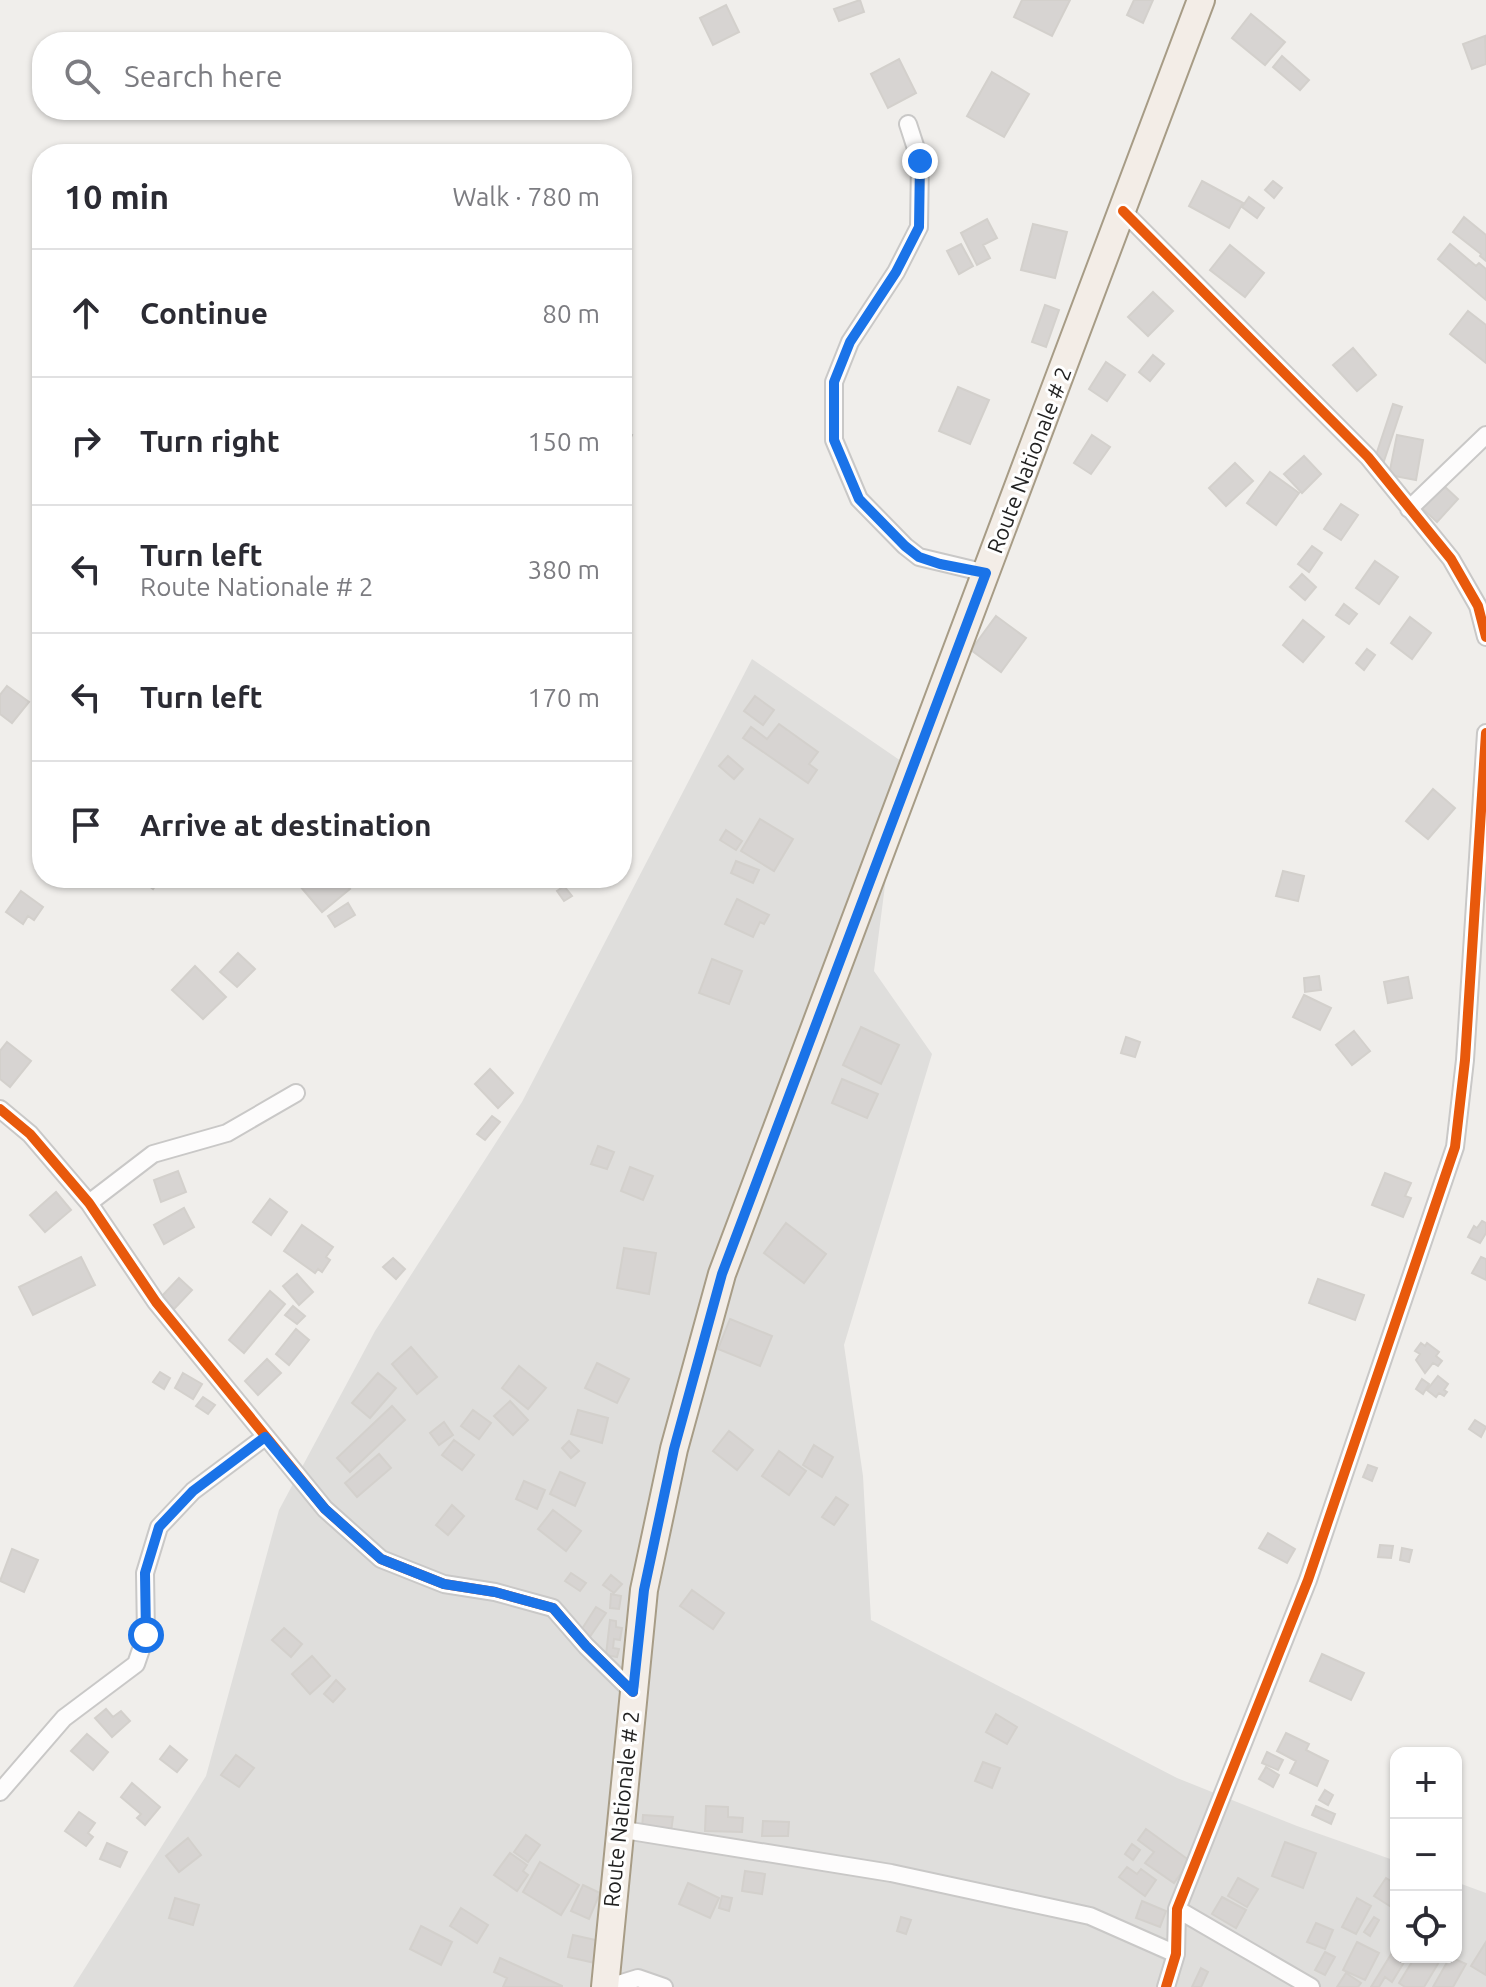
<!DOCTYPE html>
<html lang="en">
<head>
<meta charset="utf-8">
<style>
  :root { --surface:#fff; --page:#f7f7f7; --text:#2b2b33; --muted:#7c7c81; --line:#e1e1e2 }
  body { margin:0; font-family:Ubuntu,sans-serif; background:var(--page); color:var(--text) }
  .controls { position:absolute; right:24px; bottom:24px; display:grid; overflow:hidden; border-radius:16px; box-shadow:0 2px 6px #0004 }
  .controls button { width:72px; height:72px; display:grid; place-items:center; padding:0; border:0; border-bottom:2px solid var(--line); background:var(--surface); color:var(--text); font:40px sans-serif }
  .stop { position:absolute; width:24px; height:24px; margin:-18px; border:6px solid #1a73e8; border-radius:50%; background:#fff }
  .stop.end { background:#1a73e8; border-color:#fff; box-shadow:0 2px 8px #0008 }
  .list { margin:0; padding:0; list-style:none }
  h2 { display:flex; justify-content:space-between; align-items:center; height:104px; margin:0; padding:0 32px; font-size:34px }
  h2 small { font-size:26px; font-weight:400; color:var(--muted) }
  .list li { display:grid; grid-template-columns:52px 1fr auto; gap:24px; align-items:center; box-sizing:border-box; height:128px; padding:0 32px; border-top:2px solid var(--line) }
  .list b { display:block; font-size:30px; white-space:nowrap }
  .list p { margin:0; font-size:26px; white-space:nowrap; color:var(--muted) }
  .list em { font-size:26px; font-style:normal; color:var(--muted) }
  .icon { flex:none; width:44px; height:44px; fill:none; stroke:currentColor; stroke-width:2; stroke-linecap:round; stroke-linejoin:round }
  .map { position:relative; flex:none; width:1486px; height:1987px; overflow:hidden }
  .search { position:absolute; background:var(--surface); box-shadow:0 2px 6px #0004; left:32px; top:32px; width:600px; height:88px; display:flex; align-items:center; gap:20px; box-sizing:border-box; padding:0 28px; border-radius:32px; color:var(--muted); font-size:30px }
  .panel { position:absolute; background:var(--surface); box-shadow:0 2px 6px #0004; left:32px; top:144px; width:600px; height:744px; border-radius:32px }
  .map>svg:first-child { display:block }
  .residential { fill:#dfdedc }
  .building { fill:#d7d4d2; stroke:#d3d0cc; stroke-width:2 }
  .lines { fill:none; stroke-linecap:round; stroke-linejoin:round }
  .street-casing { stroke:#c9c8c7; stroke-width:20 }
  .primary-casing { stroke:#a79c86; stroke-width:30 }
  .street { stroke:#fdfcfc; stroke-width:16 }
  .primary { stroke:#f3ede7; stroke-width:26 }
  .cycleway-casing { stroke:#fff; stroke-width:15 }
  .cycleway { stroke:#e8590c; stroke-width:10 }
  .route { stroke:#1a73e8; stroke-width:10 }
  .labels { text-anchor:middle; stroke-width:6; stroke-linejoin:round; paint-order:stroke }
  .street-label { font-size:22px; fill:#222; stroke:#fff }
</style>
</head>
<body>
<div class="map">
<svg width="1486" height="1987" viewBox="0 0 1486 1987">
  <rect width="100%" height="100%" fill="#f0eeeb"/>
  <path class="residential" d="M752 659 901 761 874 971 932 1054 844 1345 863 1476 871 1620 1177 1778 1297 1826 1396 1861V1957H1456V1882L1486 1893V1987H73L206 1776 279 1510 375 1331 522 1102Z"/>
  <path class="building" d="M860 0 864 12 839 21 834 9Z
    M1022 0H1070L1052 36 1014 17Z
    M1134 0H1153L1143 23 1127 15Z
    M726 5 739 32 713 45 700 18Z
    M1251 14 1285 42 1265 65 1232 38Z
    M1485 36 1486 64 1472 69 1463 44Z
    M1282 56 1309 80 1300 90 1273 67Z
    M899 59 916 93 888 108 871 74Z
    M992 72 1029 94 1004 137 967 116Z
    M1202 181 1243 203 1229 228 1189 206Z
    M1273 181 1282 188 1274 198 1265 190Z
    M1249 197 1264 208 1257 218 1242 207Z
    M1464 217 1486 235V261L1480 256 1481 254 1453 232Z
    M987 219 997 238 983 245 990 258 977 265 961 233Z
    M1033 224 1067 232 1055 278 1021 270Z
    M961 244 973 266 959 274 947 251Z
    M1450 244 1476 266 1479 263 1486 269V300L1438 259Z
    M1230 245 1264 273 1245 297 1210 270Z
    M1153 292 1173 311 1148 336 1128 317Z
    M1045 305 1059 310 1046 347 1032 342Z
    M1468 311 1486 325V363L1450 334Z
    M1353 348 1376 375 1357 391 1333 365Z
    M1153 355 1164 364 1150 381 1139 372Z
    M1106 362 1125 375 1107 401 1089 389Z
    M958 387 989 400 970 444 939 431Z
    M1393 404 1402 407 1384 461 1375 458Z
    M622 430 632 435 623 455 622 454Z
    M1092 435 1110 447 1091 474 1074 463Z
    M1397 435 1423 440 1416 480 1389 475Z
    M1304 456 1321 474 1302 493 1284 474Z
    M1235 463 1253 481 1226 506 1209 488Z
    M1270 472 1299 493 1276 525 1247 503Z
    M1443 485 1458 499 1437 522 1422 508Z
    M1341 504 1358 515 1341 540 1324 529Z
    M1312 546 1322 553 1309 572 1298 564Z
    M1375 561 1398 577 1379 604 1356 588Z
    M1302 574 1316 587 1305 600 1290 587Z
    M1344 604 1357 614 1349 624 1336 615Z
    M996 616 1026 638 1001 672 971 650Z
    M1410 617 1431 633 1412 659 1391 643Z
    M1303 620 1324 637 1303 662 1283 645Z
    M1367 649 1375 655 1364 670 1356 663Z
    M7 686 29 702 12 723 0 714V695Z
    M755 696 774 710 763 725 744 711Z
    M779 724 818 752 809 764 817 770 808 783 743 738 751 727 767 739Z
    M728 756 743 769 734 779 719 766Z
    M1433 789 1455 808 1428 839 1406 821Z
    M760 819 793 839 774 871 741 851Z
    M726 830 742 841 736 850 720 840Z
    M736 861 759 870 753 883 731 873Z
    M1283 871 1304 876 1298 901 1276 896Z
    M139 878H161L153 889Z
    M309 878H340L350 889 322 912 300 886Z
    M564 886 572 896 564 901 557 891Z
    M21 891 43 907 34 920 28 916 23 924 6 912Z
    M737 899 769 915 764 924 760 922 753 937 725 924Z
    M348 903 355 915 335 927 328 916Z
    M238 953 255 969 237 987 220 972Z
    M712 959 742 971 729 1004 699 993Z
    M195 966 226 997 203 1019 172 990Z
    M1319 976 1321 990 1305 992 1304 978Z
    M1408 977 1412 998 1388 1003 1384 982Z
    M1304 995 1331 1008 1320 1030 1293 1017Z
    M861 1027 899 1045 881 1084 843 1065Z
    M1354 1031 1370 1051 1352 1065 1336 1045Z
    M1126 1037 1140 1042 1135 1057 1121 1053Z
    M7 1042 31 1061 10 1087 0 1079V1051Z
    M490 1069 513 1093 498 1108 475 1084Z
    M842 1079 878 1094 867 1118 832 1103Z
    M492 1116 500 1122 485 1140 477 1134Z
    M598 1146 614 1152 607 1169 591 1164Z
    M630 1167 653 1176 643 1200 621 1191Z
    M178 1171 186 1192 161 1202 154 1180Z
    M1385 1173 1411 1183 1405 1196 1411 1198 1403 1217 1372 1205Z
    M56 1192 71 1210 45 1232 30 1215Z
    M270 1199 287 1212 271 1235 253 1222Z
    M184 1208 194 1227 164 1244 154 1225Z
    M1482 1221 1486 1223V1233L1480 1243 1468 1237 1474 1226 1477 1228Z
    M786 1223 826 1254 804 1283 764 1253Z
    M302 1225 333 1247 326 1257 330 1260 322 1272 318 1269 315 1273 284 1251Z
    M624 1248 656 1253 649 1294 617 1288Z
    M81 1257 95 1285 33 1315 19 1287Z
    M1481 1257 1486 1259V1280L1472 1273Z
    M393 1258 405 1269 396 1279 383 1267Z
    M297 1274 313 1292 299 1305 283 1286Z
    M179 1278 192 1290 174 1309 161 1297Z
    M1318 1279 1364 1295 1355 1320 1309 1303Z
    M270 1291 285 1304 244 1353 229 1340Z
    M293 1306 305 1316 297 1324 285 1315Z
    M730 1319 772 1336 760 1366 718 1349Z
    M296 1329 309 1340 289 1365 276 1354Z
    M1421 1343 1425 1346 1427 1343 1439 1352 1436 1356 1442 1361 1438 1366 1433 1363 1425 1373 1416 1360 1420 1354 1415 1351Z
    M411 1347 437 1377 417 1394 392 1364Z
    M267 1359 281 1373 258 1395 245 1381Z
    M597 1363 629 1379 617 1403 585 1388Z
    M519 1366 546 1388 528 1409 502 1388Z
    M160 1372 170 1378 164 1389 153 1382Z
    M183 1373 202 1384 193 1399 175 1388Z
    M378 1373 396 1388 370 1418 352 1403Z
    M1438 1376 1448 1384 1444 1390 1447 1392 1444 1396 1439 1393 1436 1397 1427 1390Z
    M1422 1379 1429 1384 1423 1394 1416 1389Z
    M203 1397 215 1405 208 1414 196 1406Z
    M510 1401 528 1420 513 1435 494 1416Z
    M392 1406 405 1420 350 1472 337 1458Z
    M473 1410 491 1423 479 1439 461 1426Z
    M578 1410 608 1418 602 1443 571 1434Z
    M1475 1420 1486 1427 1481 1437 1469 1429Z
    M444 1422 453 1435 439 1445 430 1433Z
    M729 1431 753 1450 737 1470 713 1451Z
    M454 1440 474 1455 462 1470 442 1455Z
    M569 1441 579 1451 571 1458 562 1448Z
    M814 1445 833 1457 822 1477 803 1465Z
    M779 1451 806 1471 789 1495 762 1476Z
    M379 1454 391 1468 357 1497 345 1483Z
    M1368 1465 1377 1468 1372 1481 1363 1477Z
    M560 1472 585 1483 575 1506 550 1494Z
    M524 1481 545 1490 537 1509 516 1499Z
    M836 1497 848 1505 834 1525 822 1517Z
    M452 1505 464 1516 448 1535 436 1525Z
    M553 1510 581 1531 566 1551 538 1529Z
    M1268 1533 1295 1549 1287 1563 1259 1548Z
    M1380 1545 1393 1546 1391 1558 1378 1557Z
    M1402 1548 1412 1550 1409 1562 1400 1560Z
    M12 1549 38 1560 24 1592 0 1581Z
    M571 1573 586 1583 580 1591 565 1581Z
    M611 1575 622 1584 614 1593 603 1585Z
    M692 1590 724 1613 713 1629 680 1606Z
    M611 1594 621 1596 619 1609 610 1608Z
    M596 1607 606 1613 589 1638 580 1632Z
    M610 1620 616 1621V1627L622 1628 620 1640 614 1639 613 1648 619 1649 617 1657 606 1655Z
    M284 1628 302 1644 291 1657 272 1640Z
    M1322 1654 1364 1673 1351 1700 1310 1681Z
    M312 1656 330 1676 310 1694 292 1674Z
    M336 1680 345 1689 333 1702 324 1694Z
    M106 1709 113 1717 121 1711 130 1721 112 1737 95 1718Z
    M996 1714 1017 1727 1007 1744 986 1732Z
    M1286 1733 1309 1744 1306 1750 1328 1761 1317 1786 1290 1773 1296 1761 1277 1751Z
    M87 1734 108 1752 93 1770 71 1751Z
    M170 1746 187 1760 177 1772 160 1759Z
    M1267 1752 1283 1760 1278 1770 1262 1763Z
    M236 1755 254 1768 239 1787 221 1775Z
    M983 1762 1000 1768 992 1788 975 1781Z
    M1266 1767 1279 1775 1273 1787 1259 1779Z
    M132 1783 160 1807 145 1825 137 1818 141 1814 121 1797Z
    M1325 1790 1333 1795 1328 1805 1319 1800Z
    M706 1806 728 1807V1817L743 1818 742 1832 705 1831Z
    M1316 1806 1335 1814 1331 1824 1312 1815Z
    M79 1812 95 1823 88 1833 93 1837 86 1846 65 1831Z
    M643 1815 673 1817 671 1832 642 1829Z
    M763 1821 789 1822 788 1836H762Z
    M1146 1829 1190 1861 1174 1883 1145 1863 1154 1852 1138 1840Z
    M526 1835 540 1845 528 1862 514 1852Z
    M188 1838 201 1855 179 1872 166 1856Z
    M1285 1842 1316 1853 1303 1888 1272 1876Z
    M107 1843 127 1852 120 1867 100 1859Z
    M1132 1844 1140 1850 1133 1860 1125 1854Z
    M510 1853 527 1865 523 1871 528 1875 517 1891 494 1875Z
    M540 1862 579 1885 561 1915 523 1892Z
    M1127 1867 1137 1874 1141 1869 1156 1880 1145 1896 1119 1877Z
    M745 1871 765 1874 762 1894 742 1891Z
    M1238 1878 1258 1889 1247 1907 1228 1896Z
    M1386 1878 1396 1884V1910L1374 1896Z
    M688 1883 719 1898 710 1918 679 1904Z
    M583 1885 600 1893 589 1919 571 1911Z
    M722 1896 732 1898 729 1911 719 1908Z
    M1222 1897 1246 1910 1236 1928 1212 1914Z
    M175 1898 199 1905 193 1925 169 1918Z
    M1357 1898 1371 1906 1356 1934 1342 1927Z
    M1142 1901 1166 1911 1160 1927 1136 1918Z
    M461 1908 488 1925 477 1943 450 1926Z
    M901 1917 911 1920 906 1934 897 1931Z
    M1374 1917 1379 1920 1370 1936 1364 1932Z
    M1316 1923 1333 1930 1325 1949 1307 1942Z
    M421 1926 452 1942 441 1965 410 1949Z
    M573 1935 600 1941 595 1963 568 1957Z
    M1357 1942 1379 1953 1365 1980 1343 1970Z
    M1486 1942V1975L1471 1966Z
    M1393 1951 1396 1957 1406 1959 1392 1982 1385 1977 1379 1987H1371Z
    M1325 1952 1335 1957 1325 1975 1315 1970Z
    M1415 1957H1442L1424 1987H1405L1399 1983Z
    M1450 1957 1466 1964 1453 1987H1433Z
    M500 1958 562 1986V1987H503L507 1978 494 1972Z
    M1201 1968 1208 1972 1201 1987H1192Z
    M1346 1973 1361 1983 1358 1987H1337Z"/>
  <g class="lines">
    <g class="street-casing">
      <path id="street" d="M908 124 920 161 919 227 896 272 850 342 834 382V440L859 499 905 546 919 557 986 573
        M1123 211 1368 457 1451 559 1478 606 1486 637
        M1409 509 1486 435
        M0 1109 30 1134 89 1203 156 1302 325 1509 381 1559 444 1584 495 1592 553 1608 586 1646 633 1692
        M89 1203 153 1154 227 1133 296 1093
        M0 1792 64 1718 136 1664 146 1635 145 1573 159 1527 193 1491 265 1437
        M618 1829 891 1873 1090 1916 1176 1954
        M1177 1909 1311 1987
        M609 1987 638 1978 664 1987
        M1166 1987 1176 1954 1177 1909 1308 1580 1455 1147 1465 1060 1486 733"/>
    </g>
    <g class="primary-casing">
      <path id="primary" d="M605 1987 644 1590 674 1449 722 1274 1201 0"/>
    </g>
    <use href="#street" class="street"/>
    <use href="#primary" class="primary"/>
    <g class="cycleway-casing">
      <path id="cycleway" d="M1123 211 1368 457 1451 559 1478 606 1486 637
        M0 1109 30 1134 89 1203 156 1302 325 1509 381 1559 444 1584 495 1592 553 1608 586 1646 633 1692
        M1166 1987 1176 1954 1177 1909 1308 1580 1455 1147 1465 1060 1486 733"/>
    </g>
    <use href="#cycleway" class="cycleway"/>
  </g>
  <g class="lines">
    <path class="route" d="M146 1635 145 1573 159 1527 193 1491 265 1437 325 1509 381 1559 444 1584 495 1592 553 1608 586 1646 633 1692 644 1590 674 1449 722 1274 986 573 940 564 919 557 905 546 859 499 834 440V382L850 342 896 272 919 227 920 161"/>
  </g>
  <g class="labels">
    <g class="street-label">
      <text transform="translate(1029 460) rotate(-69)" y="8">Route Nationale # 2</text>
      <text transform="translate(621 1809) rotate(-84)" y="8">Route Nationale # 2</text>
    </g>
  </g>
</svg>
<div class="controls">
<button>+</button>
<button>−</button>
<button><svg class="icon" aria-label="locate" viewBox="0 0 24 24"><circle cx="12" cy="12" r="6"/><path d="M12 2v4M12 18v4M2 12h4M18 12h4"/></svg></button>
</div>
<div class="stop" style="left:146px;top:1635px"></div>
<div class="stop end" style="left:920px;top:161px"></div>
<div class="search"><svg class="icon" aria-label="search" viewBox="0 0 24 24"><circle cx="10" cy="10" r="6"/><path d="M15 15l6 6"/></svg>Search here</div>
<section class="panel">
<h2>10 min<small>Walk · 780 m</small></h2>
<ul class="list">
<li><svg class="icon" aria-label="ahead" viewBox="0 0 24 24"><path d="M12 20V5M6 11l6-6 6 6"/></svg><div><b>Continue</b></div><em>80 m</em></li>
<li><svg class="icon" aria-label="right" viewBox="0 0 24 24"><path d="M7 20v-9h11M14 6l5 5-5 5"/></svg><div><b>Turn right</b></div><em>150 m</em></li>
<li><svg class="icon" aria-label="left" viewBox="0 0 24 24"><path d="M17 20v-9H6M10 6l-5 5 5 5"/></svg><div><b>Turn left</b><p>Route Nationale # 2</p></div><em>380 m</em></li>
<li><svg class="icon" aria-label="left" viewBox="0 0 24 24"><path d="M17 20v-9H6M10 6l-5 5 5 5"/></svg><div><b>Turn left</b></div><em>170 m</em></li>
<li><svg class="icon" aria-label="arrive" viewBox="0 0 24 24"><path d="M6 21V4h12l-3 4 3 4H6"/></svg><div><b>Arrive at destination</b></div></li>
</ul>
</section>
</div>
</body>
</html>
